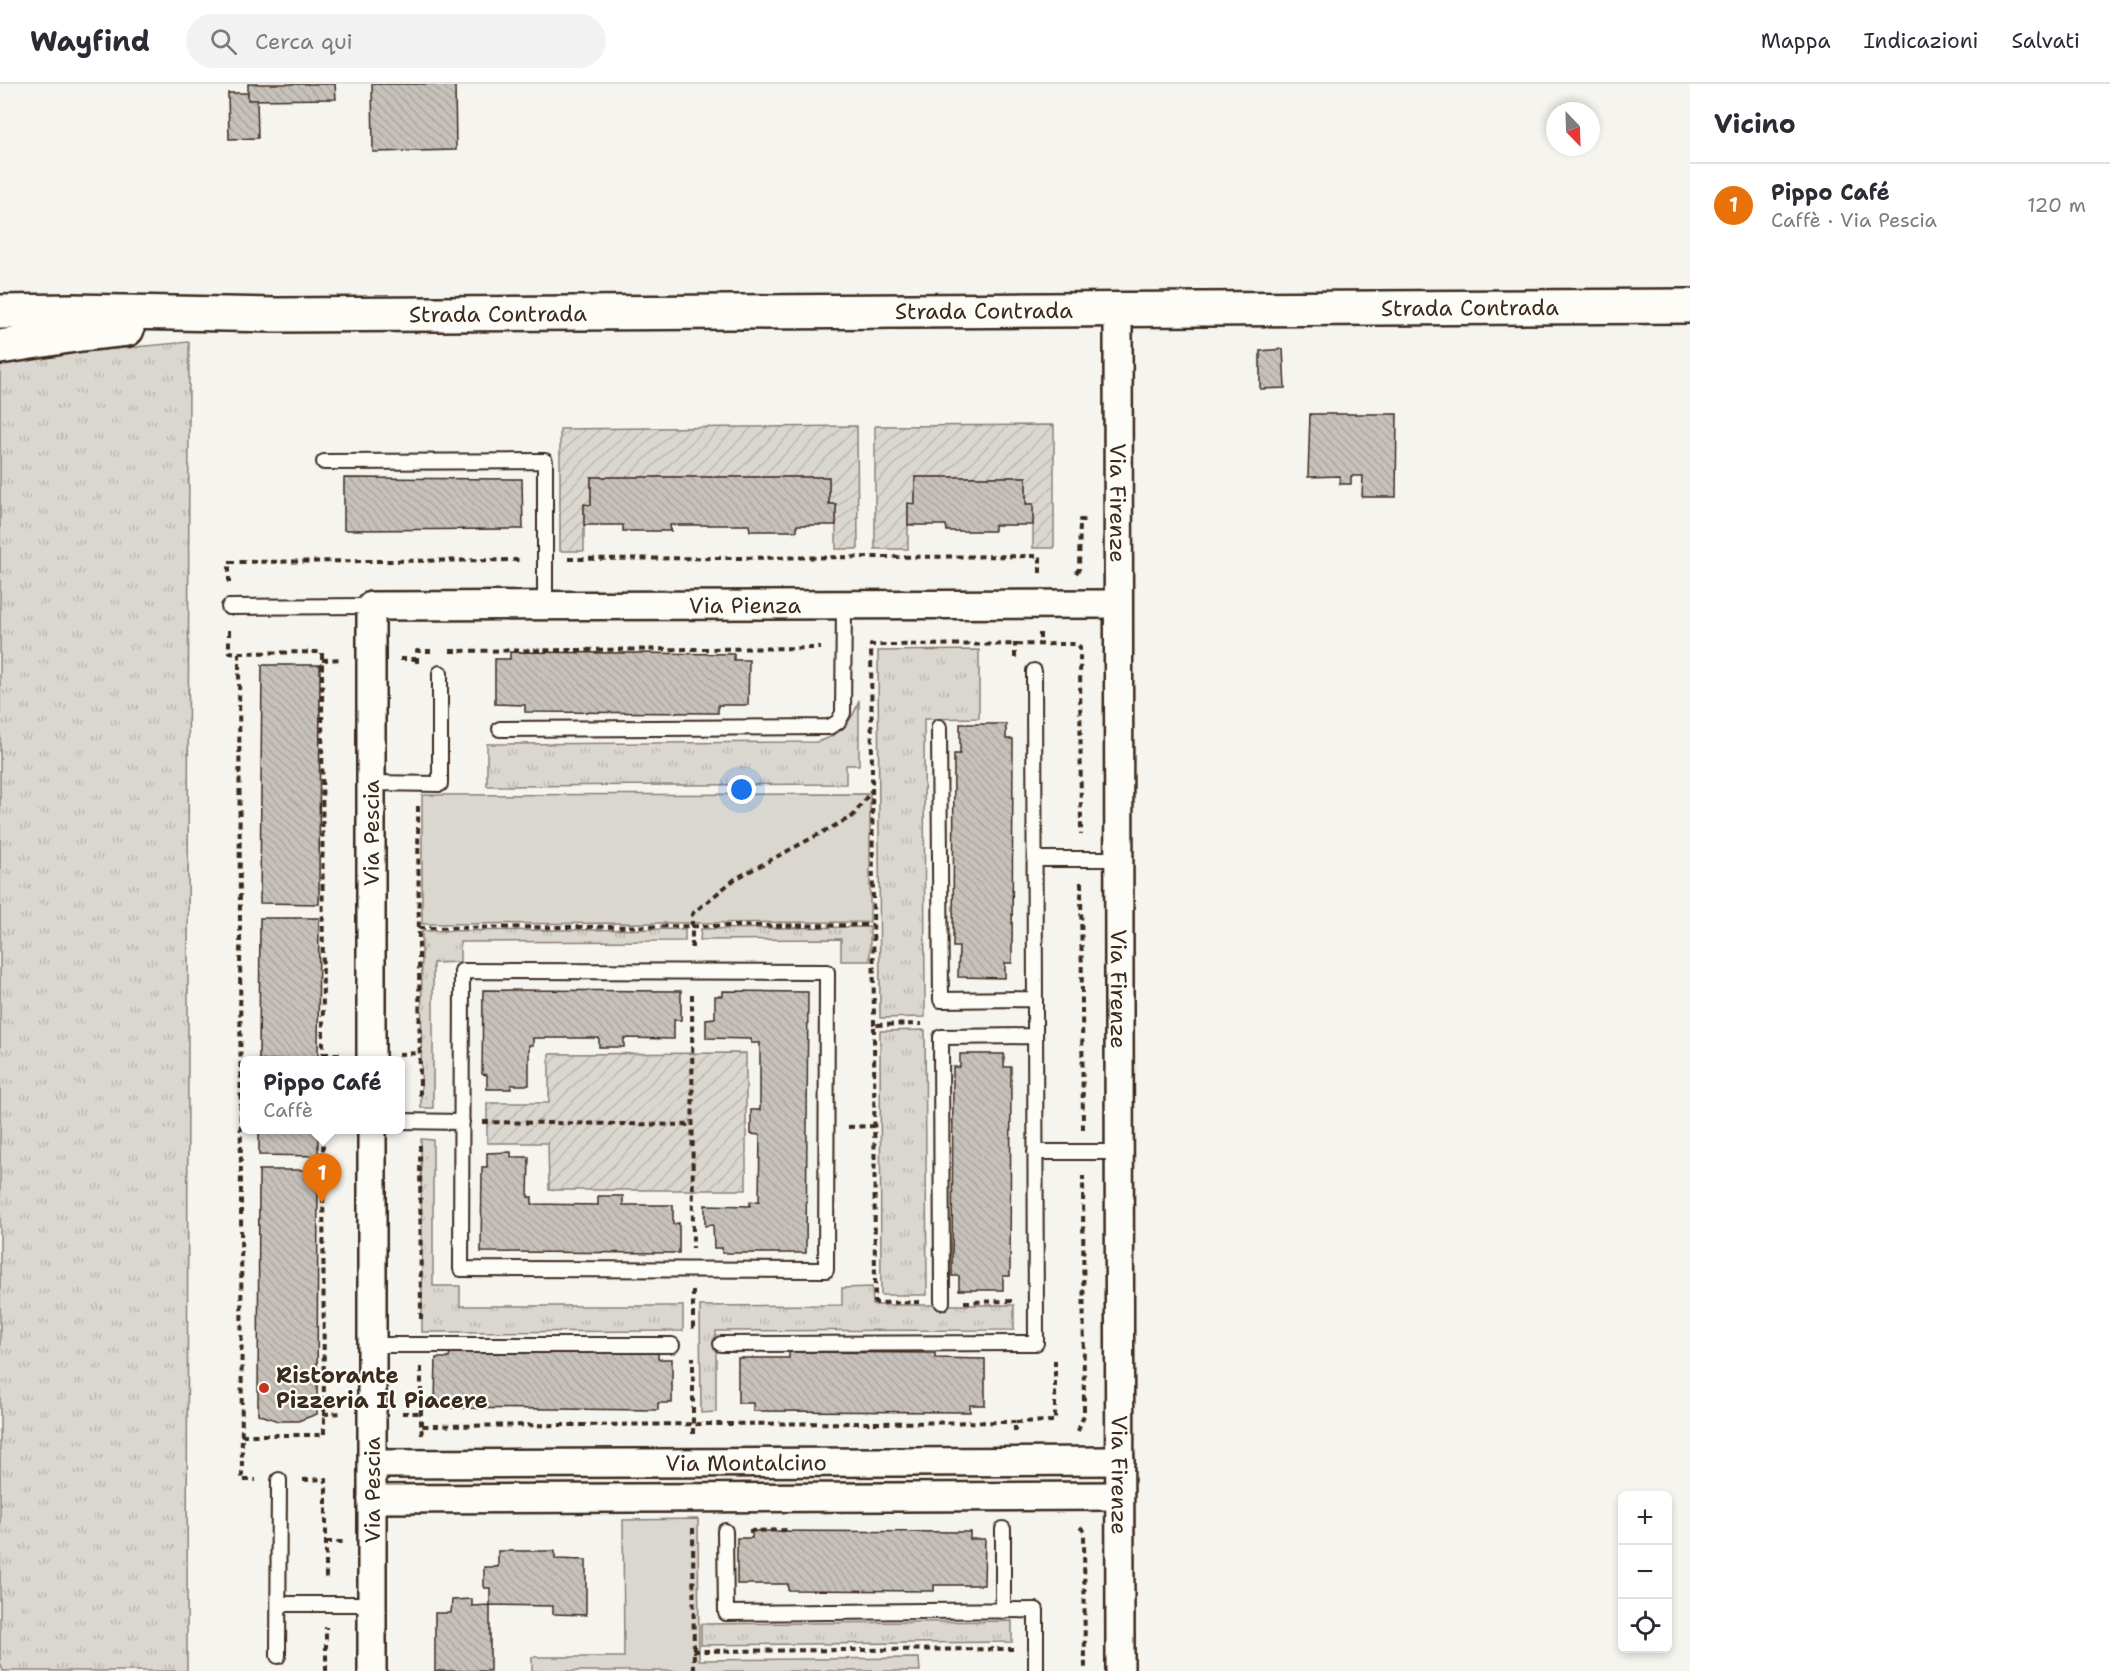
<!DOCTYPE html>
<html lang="it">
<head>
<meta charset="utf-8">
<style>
  :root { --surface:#fff; --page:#f2f2f3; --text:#2b2b33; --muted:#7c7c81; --line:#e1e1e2; --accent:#c8321e }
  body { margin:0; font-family:"Shantell Sans",sans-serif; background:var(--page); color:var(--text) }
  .controls { position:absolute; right:18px; bottom:18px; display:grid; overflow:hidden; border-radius:9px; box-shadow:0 3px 9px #0003 }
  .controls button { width:54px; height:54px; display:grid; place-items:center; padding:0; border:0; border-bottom:2px solid var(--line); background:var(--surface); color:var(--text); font:30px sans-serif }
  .compass { position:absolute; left:1546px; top:18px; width:54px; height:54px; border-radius:50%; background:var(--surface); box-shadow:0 3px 9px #0003; rotate:157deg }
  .you { position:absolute; left:742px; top:706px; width:21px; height:21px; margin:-15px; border:4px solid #fff; border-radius:50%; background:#1a73e8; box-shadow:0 0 0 9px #1a73e833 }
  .badge { display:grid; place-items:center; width:39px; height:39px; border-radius:50%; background:var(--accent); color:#fff; font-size:20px; font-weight:700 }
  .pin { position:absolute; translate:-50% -50px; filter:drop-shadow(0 2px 3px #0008) }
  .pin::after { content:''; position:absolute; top:32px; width:21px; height:18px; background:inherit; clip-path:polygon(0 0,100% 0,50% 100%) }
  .popup { position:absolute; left:240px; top:972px; width:165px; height:78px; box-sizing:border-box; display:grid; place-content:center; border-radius:9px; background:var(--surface); filter:drop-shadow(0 2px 4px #0005); font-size:20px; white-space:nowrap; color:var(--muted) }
  .popup b { font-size:22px; color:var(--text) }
  .popup::after { content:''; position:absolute; left:50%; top:100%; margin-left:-12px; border:12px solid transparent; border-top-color:var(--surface) }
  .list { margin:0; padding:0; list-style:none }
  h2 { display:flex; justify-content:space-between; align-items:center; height:78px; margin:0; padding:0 24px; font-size:26px }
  h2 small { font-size:20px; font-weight:400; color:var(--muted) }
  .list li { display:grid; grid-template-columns:39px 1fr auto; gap:18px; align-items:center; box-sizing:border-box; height:84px; padding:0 24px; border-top:2px solid var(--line) }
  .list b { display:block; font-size:22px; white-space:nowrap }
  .list p { margin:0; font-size:20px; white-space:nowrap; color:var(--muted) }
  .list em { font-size:20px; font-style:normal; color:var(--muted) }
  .icon { flex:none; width:33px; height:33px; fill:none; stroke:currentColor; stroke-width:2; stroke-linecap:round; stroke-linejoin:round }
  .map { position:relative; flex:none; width:1690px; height:1587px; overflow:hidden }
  header { display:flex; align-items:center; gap:36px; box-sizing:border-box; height:84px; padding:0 30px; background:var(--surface); border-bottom:2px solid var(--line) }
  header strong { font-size:28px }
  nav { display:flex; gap:33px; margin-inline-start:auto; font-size:21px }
  .search { width:420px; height:54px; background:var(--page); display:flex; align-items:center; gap:15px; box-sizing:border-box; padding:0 21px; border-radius:33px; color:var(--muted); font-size:22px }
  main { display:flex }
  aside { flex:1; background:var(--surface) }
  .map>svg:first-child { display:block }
  .grass { fill:url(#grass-tufts); stroke:#8a8077; stroke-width:1.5 }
  .park { fill:#dad6d0; stroke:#8a8077; stroke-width:1.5 }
  .garden { fill:url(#garden-furrows); stroke:#8a8077; stroke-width:1.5 }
  .building { fill:url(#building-back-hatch); stroke:#3b2a1e; stroke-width:1.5 }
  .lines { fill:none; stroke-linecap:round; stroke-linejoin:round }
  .service-casing { stroke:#3b2a1e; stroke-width:18 }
  .minor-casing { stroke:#3b2a1e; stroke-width:32 }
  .tertiary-casing { stroke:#3b2a1e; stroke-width:38 }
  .path { stroke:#3b2a1e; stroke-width:4; stroke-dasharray:6 4.5; stroke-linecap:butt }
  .service { stroke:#fdfcf7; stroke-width:14 }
  .minor { stroke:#fdfcf7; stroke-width:27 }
  .tertiary { stroke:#fdfcf7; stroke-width:33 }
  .poi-dot { fill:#c8321e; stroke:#fdfcf7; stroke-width:2 }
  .labels { text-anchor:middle; stroke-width:4.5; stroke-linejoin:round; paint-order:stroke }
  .street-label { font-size:22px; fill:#3b2a1e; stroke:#fdfcf7 }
  .poi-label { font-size:22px; font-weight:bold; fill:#3b2a1e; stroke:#fdfcf7; text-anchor:start }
</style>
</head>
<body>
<header>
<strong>Wayfind</strong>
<div class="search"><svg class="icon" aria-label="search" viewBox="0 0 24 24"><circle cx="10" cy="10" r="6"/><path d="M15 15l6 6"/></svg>Cerca qui</div>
<nav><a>Mappa</a><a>Indicazioni</a><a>Salvati</a></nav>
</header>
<main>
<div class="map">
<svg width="1690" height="1587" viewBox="0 0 1690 1587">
  <defs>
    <pattern id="grass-tufts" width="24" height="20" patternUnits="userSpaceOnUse" patternTransform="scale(1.5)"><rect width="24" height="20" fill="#dad6d0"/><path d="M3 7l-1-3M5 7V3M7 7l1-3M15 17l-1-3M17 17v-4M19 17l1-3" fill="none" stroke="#bcb8b2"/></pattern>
    <pattern id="garden-furrows" width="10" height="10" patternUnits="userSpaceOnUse" patternTransform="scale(1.5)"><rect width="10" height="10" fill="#dad6d0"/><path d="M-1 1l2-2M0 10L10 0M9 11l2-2" fill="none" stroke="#bcb8b2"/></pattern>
    <pattern id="building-back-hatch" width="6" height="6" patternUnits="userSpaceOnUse" patternTransform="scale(1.5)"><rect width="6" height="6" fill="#c7c1bb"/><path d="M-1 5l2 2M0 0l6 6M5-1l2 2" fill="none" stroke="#aca6a0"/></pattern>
  </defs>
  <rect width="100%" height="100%" fill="#f5f4ee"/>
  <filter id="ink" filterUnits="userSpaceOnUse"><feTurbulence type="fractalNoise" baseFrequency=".0167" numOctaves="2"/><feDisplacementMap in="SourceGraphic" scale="12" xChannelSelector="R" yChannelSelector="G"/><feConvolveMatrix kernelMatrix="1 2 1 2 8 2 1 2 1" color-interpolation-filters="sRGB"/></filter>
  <g filter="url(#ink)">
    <path class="grass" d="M189 258 187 1587H3L0 1579V280L47 271Z
      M979 566V634L924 635 925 933 880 934 878 567Z
      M859 616V681H846V700L487 702V660L816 658C839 653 852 639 859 616Z
      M870 843V877H841V855L700 856 701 845Z
      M685 845V857L460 858V878L433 879V1024H421L422 847Z
      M925 946 927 1211H881L880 947Z
      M421 1055 433 1056V1202H460V1222H683V1247L422 1248Z
      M872 1203 873 1221H1014V1246L716 1247V1328L701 1329 700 1222 842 1221V1204Z
      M1012 1537V1558L701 1561V1540Z"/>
    <path class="park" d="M870 710V838L422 840V711Z
      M698 1435 699 1576 919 1574 920 1587H532V1573H624L623 1436Z"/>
    <path class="garden" d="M1054 341V464H1033V420H1026V393H915V420H908V465H875V342Z
      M857 342 858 465H836V420H829V393H591V421H584V467H560V345Z
      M746 969V1106H549L548 1059H487V1019H549V970Z"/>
    <path class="building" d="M248 0H335L336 15 248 16Z
      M372 0H455L456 66 373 68Z
      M228 9H248V16H257L258 54 229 55Z
      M1283 265 1285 304 1260 305V267Z
      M1310 330H1397L1396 413H1362L1363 392H1351V400H1340V392L1308 393Z
      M591 393H829V420H836V441H797V447H750L749 441H670L671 447H623V441H584V420L591 421Z
      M915 393H1026V420H1033V441H994V447H947L946 441H908V419L915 420Z
      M344 394 522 395 523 445 344 446Z
      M510 568 734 570V576H749L748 621H718V629L525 628V621L495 620V575H510Z
      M262 581H320L319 820 260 819Z
      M960 640H1006V655H1013L1012 879H1005V894L958 893 959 863H953L954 670H960Z
      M260 834H319L318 976H259Z
      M483 906 681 907V936H674V955L624 954V963H599V954H533V961H529V1001H511V1005H487V991L482 990Z
      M723 907 808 908 806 1169H722V1164H714L713 1141 705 1142V1121L750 1122V1118L759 1117 760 1051 751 1050V1026H760V959H751V955L706 954V935L715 934V912H723Z
      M960 970H1004V983H1011L1010 1192H1003V1206H959V1192H952L953 983H960Z
      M259 1046H318V1072L259 1071Z
      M511 1068V1073H529L528 1113H532V1120L598 1121V1112H623V1121H673V1140L679 1139V1169L481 1168 482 1083H487V1069Z
      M259 1086H318L317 1330 298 1337H278L258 1330Z
      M450 1267 658 1268V1275H672V1319H658V1326L449 1324 448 1317 435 1318 436 1274H449Z
      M789 1268 935 1269V1274L985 1275V1321H970V1328L753 1327V1319H738V1274H789Z
      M752 1447 970 1448V1455H985L984 1501H934V1507L788 1506V1500H737V1454H752Z
      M498 1467H555V1475L586 1476V1531L553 1530V1522L490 1521V1504H484V1483H498Z
      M472 1515V1522L490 1521V1587H435V1529H451L452 1516Z"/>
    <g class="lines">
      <g class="service-casing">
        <path id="service" d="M324 378 545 377V522
          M229 523 371 522
          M939 643 941 916 1035 915
          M500 645 829 643 838 638 843 629 844 521
          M370 699 440 700V589
          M1035 775H1119
          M462 887 827 888 826 1186 461 1185Z
          M400 1037 462 1038
          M1035 1068H1119
          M942 1218 941 953 1035 952
          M721 1260 1036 1259 1034 587
          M372 1261H672
          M1003 1445V1527
          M725 1447 726 1529 1036 1526V1587
          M279 1520H372
          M278 1572 279 1396"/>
      </g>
      <g class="minor-casing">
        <g id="minor">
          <path id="s1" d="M1118 224 1120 1587"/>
          <path id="s2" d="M371 976V522L1118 520"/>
          <path d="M372 1046V1587"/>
          <path id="s3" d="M372 1380 1120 1377"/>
          <path d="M372 1415 1119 1412"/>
        </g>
      </g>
      <g class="tertiary-casing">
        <g id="tertiary">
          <path id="s4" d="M0 228 72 227 278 231 1690 222"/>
          <path d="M0 263 81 250 127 245"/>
        </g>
      </g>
      <path class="path" d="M568 475 1040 472V491
        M1076 489 1079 485 1080 436H1090
        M229 499V478L521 476
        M229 546V568L239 569 242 1396H256
        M1040 549V560
        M450 567 821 564
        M239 569 322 568 323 976
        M1015 574V559
        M400 575H417
        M322 576 342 575
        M417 579V567H431
        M418 722 420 1014
        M1081 798 1083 1045
        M419 844 873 841
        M692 864V830L735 795 853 732 871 707
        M692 910 693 1164
        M874 941 871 561 1077 560 1080 563V568L1081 751
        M323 970H341
        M399 970 419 969
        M483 1038 692 1041
        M848 1043 874 1042
        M420 1061 421 1239
        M693 1207V1248
        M920 1218 875 1219 874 941 922 940
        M964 1218 1013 1217
        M421 1283V1342
        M402 1329H421
        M323 1330 344 1329
        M1078 1347 1084 1331 1083 1092
        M1015 1348V1338L1055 1337V1272
        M693 1350V1273
        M241 1351H324L323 1046
        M422 1351 421 1342 1015 1338
        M303 1396 326 1395V1496
        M1080 1443 1084 1447 1085 1587
        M693 1444 694 1587
        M749 1447 789 1446
        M326 1458H343
        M693 1567 1013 1565
        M326 1587V1543"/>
      <use href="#service" class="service"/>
      <use href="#minor" class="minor"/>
      <use href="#tertiary" class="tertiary"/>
    </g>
  </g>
  <circle class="poi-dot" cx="264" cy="1304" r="6"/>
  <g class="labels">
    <g class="street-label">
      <text dy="8" stroke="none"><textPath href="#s4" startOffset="1470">Strada Contrada</textPath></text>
      <text dy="8" stroke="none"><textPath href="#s4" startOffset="984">Strada Contrada</textPath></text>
      <text dy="8" stroke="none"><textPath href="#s4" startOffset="498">Strada Contrada</textPath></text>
      <text dy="8" stroke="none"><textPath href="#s1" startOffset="195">Via Firenze</textPath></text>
      <text dy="8" stroke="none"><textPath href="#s2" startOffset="828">Via Pienza</textPath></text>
      <text transform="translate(371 749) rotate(-90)" y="8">Via Pescia</text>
      <text dy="8" stroke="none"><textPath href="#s1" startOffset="681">Via Firenze</textPath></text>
      <text dy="8" stroke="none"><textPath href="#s3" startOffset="374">Via Montalcino</textPath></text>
      <text dy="8" stroke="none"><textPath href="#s1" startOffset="1167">Via Firenze</textPath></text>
      <text transform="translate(372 1406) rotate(-90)" y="8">Via Pescia</text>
    </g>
    <g class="poi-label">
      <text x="276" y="1299">Ristorante<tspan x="276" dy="25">Pizzeria Il Piacere</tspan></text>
    </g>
  </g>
</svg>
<div class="controls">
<button>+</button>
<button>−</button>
<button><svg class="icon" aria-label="locate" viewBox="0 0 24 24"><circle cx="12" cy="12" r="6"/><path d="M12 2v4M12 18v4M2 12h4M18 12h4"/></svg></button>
</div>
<svg class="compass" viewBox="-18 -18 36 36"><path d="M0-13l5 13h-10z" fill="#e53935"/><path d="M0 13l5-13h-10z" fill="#7c7c81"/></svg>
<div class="you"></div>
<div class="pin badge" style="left:322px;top:1119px;background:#e8710a">1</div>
<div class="popup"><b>Pippo Café</b>Caffè</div>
</div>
<aside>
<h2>Vicino<small></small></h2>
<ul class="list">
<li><span class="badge" style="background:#e8710a">1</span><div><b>Pippo Café</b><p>Caffè · Via Pescia</p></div><em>120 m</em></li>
</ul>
</aside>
</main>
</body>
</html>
